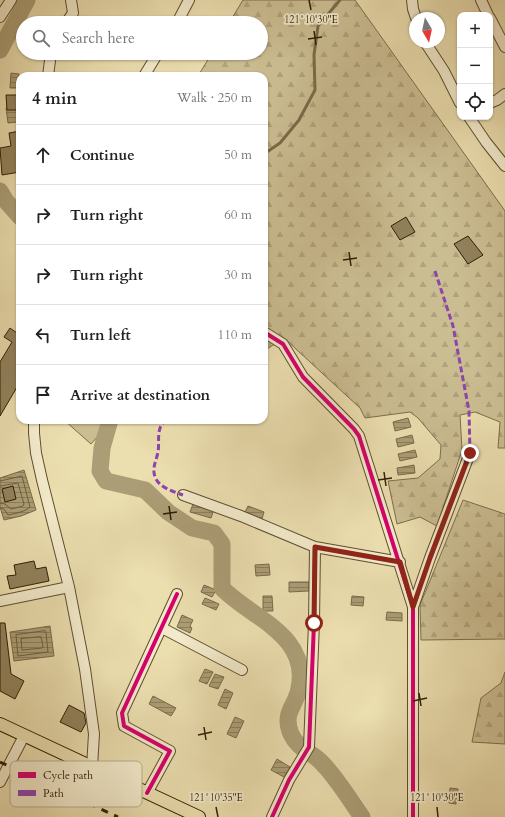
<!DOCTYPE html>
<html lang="en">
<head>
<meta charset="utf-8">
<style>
  :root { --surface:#fff; --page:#f2f2f2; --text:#222; --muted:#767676; --line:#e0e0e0 }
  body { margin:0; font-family:Cardo,serif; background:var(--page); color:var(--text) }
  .controls { position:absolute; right:12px; top:12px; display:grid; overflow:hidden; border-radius:8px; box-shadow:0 1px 3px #0004 }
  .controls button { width:36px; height:36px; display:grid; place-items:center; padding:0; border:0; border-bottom:1px solid var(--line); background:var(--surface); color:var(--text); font:20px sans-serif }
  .compass { position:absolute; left:409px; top:12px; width:36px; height:36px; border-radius:50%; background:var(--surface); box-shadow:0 1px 3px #0004; rotate:171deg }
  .stop { position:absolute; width:12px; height:12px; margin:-9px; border:3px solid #8f2418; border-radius:50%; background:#fff }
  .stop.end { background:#8f2418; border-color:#fff; box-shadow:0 1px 4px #0008 }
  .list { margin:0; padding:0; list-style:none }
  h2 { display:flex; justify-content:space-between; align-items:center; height:52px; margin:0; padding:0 16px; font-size:17px }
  h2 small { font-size:13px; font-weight:400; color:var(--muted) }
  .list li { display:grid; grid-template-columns:26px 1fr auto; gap:12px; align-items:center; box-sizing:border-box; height:60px; padding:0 16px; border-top:1px solid var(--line) }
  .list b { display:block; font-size:15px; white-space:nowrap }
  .list em { font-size:13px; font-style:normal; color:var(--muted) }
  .icon { flex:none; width:22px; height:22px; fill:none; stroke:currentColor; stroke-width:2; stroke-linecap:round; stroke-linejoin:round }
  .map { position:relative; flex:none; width:505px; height:817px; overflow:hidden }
  .search { position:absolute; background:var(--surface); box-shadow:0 1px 3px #0004; left:16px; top:16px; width:252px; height:44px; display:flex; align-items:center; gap:10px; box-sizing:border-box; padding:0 14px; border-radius:22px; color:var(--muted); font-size:15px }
  .panel { position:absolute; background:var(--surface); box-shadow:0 1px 3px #0004; left:16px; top:72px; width:252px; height:352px; border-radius:12px }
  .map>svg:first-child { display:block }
  .forest { fill:url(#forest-firs); stroke:#7e6e4b }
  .garden { fill:#cbbd92; stroke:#7e6e4b }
  .water { fill:url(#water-rules); stroke:#7a6a48 }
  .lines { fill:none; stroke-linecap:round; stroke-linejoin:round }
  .shore { stroke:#6e5e3c; stroke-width:1 }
  .stream { stroke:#7a6a48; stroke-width:3 }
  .river { stroke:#ab9d75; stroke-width:17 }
  .building { fill:#91825d; stroke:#301e04 }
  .minor-casing { stroke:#5f4e2f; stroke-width:12 }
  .major-casing { stroke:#301e04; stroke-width:14 }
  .minor { stroke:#f2eacb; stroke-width:10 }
  .major { stroke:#ebdeaf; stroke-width:12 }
  .rail { stroke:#301e04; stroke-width:3; stroke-dasharray:7 7; stroke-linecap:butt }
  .quiet { stroke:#8e44ad; stroke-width:3; stroke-dasharray:6 3; stroke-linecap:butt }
  .cycleway-casing { stroke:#f2eacb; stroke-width:6 }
  .cycleway { stroke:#d6006c; stroke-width:4 }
  .route { stroke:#8f2418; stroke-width:5 }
  .ticks { fill:none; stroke:#301e04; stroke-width:1.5 }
  .key { fill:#f2eacb; stroke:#b8ad8f; stroke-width:1 }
  .key-label { font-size:11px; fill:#301e04 }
  .ticks-label { font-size:10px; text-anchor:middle; fill:#301e04; stroke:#f2eacb; stroke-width:3.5; stroke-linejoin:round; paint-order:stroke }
</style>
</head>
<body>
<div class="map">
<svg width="505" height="817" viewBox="0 0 505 817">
  <defs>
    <pattern id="forest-firs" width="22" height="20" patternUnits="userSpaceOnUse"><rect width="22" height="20" fill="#cbbd92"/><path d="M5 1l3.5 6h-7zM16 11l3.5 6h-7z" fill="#afa27c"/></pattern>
    <pattern id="water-rules" width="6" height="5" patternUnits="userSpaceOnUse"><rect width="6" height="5" fill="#ab9d75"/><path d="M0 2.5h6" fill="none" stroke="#8c7f5e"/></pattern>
  </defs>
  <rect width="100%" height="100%" fill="#ebdeaf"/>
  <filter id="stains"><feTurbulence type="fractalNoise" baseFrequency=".005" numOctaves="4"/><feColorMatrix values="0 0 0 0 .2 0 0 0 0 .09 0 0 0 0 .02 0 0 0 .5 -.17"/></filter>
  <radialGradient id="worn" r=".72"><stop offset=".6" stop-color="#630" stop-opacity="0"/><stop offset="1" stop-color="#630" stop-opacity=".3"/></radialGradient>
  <path class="forest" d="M243 0H355L505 211V448H498L500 422 475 412 460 415 462 450 437 526 420 517 397 524 388 481 418 478 440 459 441 445 418 418 410 412 365 418 360 408 284 338 264 351V76H198L212 53H261V23H229Z
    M463 500 505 514V639L421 640 420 605Z
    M505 672V744L472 742 481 698 501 683Z"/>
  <path class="garden" d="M64 420H96L105 428 91 444Z"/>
  <path class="water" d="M11 73 19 74 18 88H10Z
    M16 107 17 122 8 123 6 108Z
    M408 418 411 427 395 431 393 422Z
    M412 435 414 443 398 447 396 439Z
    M415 450 417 457 400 461 398 454Z
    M414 465 415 473 398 475 397 468Z
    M24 470 36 510 21 516 4 520 0 507V478Z
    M193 504 214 509 211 518 190 512Z
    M248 506 264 512 262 519 245 512Z
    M269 564 270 575 256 576 255 565Z
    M289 582H309V591L289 592Z
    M204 585 216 590 212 597 201 592Z
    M263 596H272L273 611H263Z
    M352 596 364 597 363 606 351 605Z
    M205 598 219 604 216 610 202 604Z
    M387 612 402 613V621L386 620Z
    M182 615 193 620 190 626 192 628 190 633 177 627Z
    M50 626 54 656 14 661 10 632Z
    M205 669 213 672 207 684 199 681Z
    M215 674 224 677 218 689 209 686Z
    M225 689 233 693 226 709 218 705Z
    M153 696 176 708 171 716 149 704Z
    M235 717 244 721 236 738 227 734Z
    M277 759 290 767 284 777 271 770Z
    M450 788 458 789 456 804 449 803Z"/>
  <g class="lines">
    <path class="shore" d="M0 481 22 476 30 507C25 512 16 513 8 515L4 509 0 508
      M0 486 18 483 24 504 23 506 11 509 5 504 0 503
      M45 631 46 633 48 652 18 656 16 635Z
      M41 637 43 646 42 648 22 650 21 639Z"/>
    <path class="stream" d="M264 154 280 143 299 120 315 90 314 55 318 26 340 0"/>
    <path class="river" d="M0 50 27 0
      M0 191 6 201 20 217
      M110 420 102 448 100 471 106 481 145 490 168 512 192 528 214 533 222 544V588C251 618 310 635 299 688 296 707 282 712 291 734 298 749 310 751 320 761 335 775 350 800 362 817"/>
  </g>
  <path class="building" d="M6 95H20V110H7Z
    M20 131V172L2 175 0 148 11 146 9 133Z
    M406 217 415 232 400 240 391 226Z
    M468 236 483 255 468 264 454 244Z
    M10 328 17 333 20 328V382L0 416V362L12 342 4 337Z
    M13 486 16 499 5 502 2 489Z
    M34 561 36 569 46 567 49 581 10 589 7 576 16 575 14 565Z
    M0 623H5L11 674 24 681 15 699 0 691Z
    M69 705 84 713 86 723 81 732 60 722Z"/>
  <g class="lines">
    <g class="minor-casing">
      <path id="minor" d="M412 0 413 9 416 18
        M481 0 488 15
        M0 17 11 0
        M490 18 505 47
        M66 23 73 13 71 0
        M177 23 189 0
        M425 42 444 71 460 103
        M48 76 51 53
        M144 76 158 53
        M490 103 497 100 505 94
        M469 117 486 142 505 166
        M264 332 283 344 303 377 354 429 359 436 413 607V817
        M35 420 34 422V433L36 453 42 480 69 587 85 669 94 734 92 767
        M183 495 241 516 315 547 400 562
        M0 601 69 587
        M413 607 430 558 470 453
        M162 628 242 670
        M0 782 24 736
        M147 793 170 751 124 726 122 713 177 594
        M272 817 289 780 309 747 314 623 315 547"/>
    </g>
    <g class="major-casing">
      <path id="major" d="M0 724 199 817"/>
    </g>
    <use href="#minor" class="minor"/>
    <use href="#major" class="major"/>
    <path class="rail" d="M0 762 118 817"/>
    <path class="quiet" d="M435 271 453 326 469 411 470 453
      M167 420C155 426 160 442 158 452 156 462 151 469 156 479 161 488 174 492 183 495"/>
    <g class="cycleway-casing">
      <path id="cycleway" d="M264 332 283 344 303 377 354 429 359 436 413 607V817
        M147 793 170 751 124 726 122 713 177 594
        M272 817 289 780 309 747 314 623 315 547"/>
    </g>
    <use href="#cycleway" class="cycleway"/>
  </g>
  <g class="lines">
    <path class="route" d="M314 623 315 547 400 562 413 607 430 558 470 453"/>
  </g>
  <path class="ticks" d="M309 0 311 10M314 31 316 45M308 39 322 37M349 252 351 266M343 260 357 258M384 472 386 486M378 480 392 478M169 506 171 520M163 514 177 512M419 693 421 706M413 701 427 698M204 727 206 740M198 735 212 732M216 807 218 817M437 807 438 817"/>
  <rect x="10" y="761" width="132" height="46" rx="6" class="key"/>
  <rect x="18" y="772" width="18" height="6" fill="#d6006c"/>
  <rect x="18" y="790" width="18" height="6" fill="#8e44ad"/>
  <g class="key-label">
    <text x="43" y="779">Cycle path</text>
    <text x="43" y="797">Path</text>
  </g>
  <g class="ticks-label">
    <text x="311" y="23">121°10'30"E</text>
    <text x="216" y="801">121°10'35"E</text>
    <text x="437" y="801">121°10'30"E</text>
  </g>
  <rect width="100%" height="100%" filter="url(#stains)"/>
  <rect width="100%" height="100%" fill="url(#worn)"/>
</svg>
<div class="controls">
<button>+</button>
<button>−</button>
<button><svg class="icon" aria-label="locate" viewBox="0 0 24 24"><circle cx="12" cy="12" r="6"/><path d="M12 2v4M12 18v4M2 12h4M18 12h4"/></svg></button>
</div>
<svg class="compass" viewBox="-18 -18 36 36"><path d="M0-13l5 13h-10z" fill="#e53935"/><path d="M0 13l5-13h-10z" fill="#767676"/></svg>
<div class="stop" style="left:314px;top:623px"></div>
<div class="stop end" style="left:470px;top:453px"></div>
<div class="search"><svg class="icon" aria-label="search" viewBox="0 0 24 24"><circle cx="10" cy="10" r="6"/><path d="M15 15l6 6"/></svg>Search here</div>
<section class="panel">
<h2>4 min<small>Walk · 250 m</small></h2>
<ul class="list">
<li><svg class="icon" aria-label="ahead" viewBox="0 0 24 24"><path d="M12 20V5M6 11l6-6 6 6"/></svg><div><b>Continue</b></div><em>50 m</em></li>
<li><svg class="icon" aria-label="right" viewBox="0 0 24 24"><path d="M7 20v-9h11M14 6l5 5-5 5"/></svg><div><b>Turn right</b></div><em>60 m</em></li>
<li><svg class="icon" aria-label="right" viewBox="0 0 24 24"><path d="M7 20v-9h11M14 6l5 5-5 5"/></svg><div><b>Turn right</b></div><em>30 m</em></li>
<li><svg class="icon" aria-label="left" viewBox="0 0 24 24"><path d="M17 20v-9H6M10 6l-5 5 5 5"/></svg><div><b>Turn left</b></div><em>110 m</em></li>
<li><svg class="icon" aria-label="arrive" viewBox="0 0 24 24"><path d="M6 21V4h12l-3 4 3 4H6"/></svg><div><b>Arrive at destination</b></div></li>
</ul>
</section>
</div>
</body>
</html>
